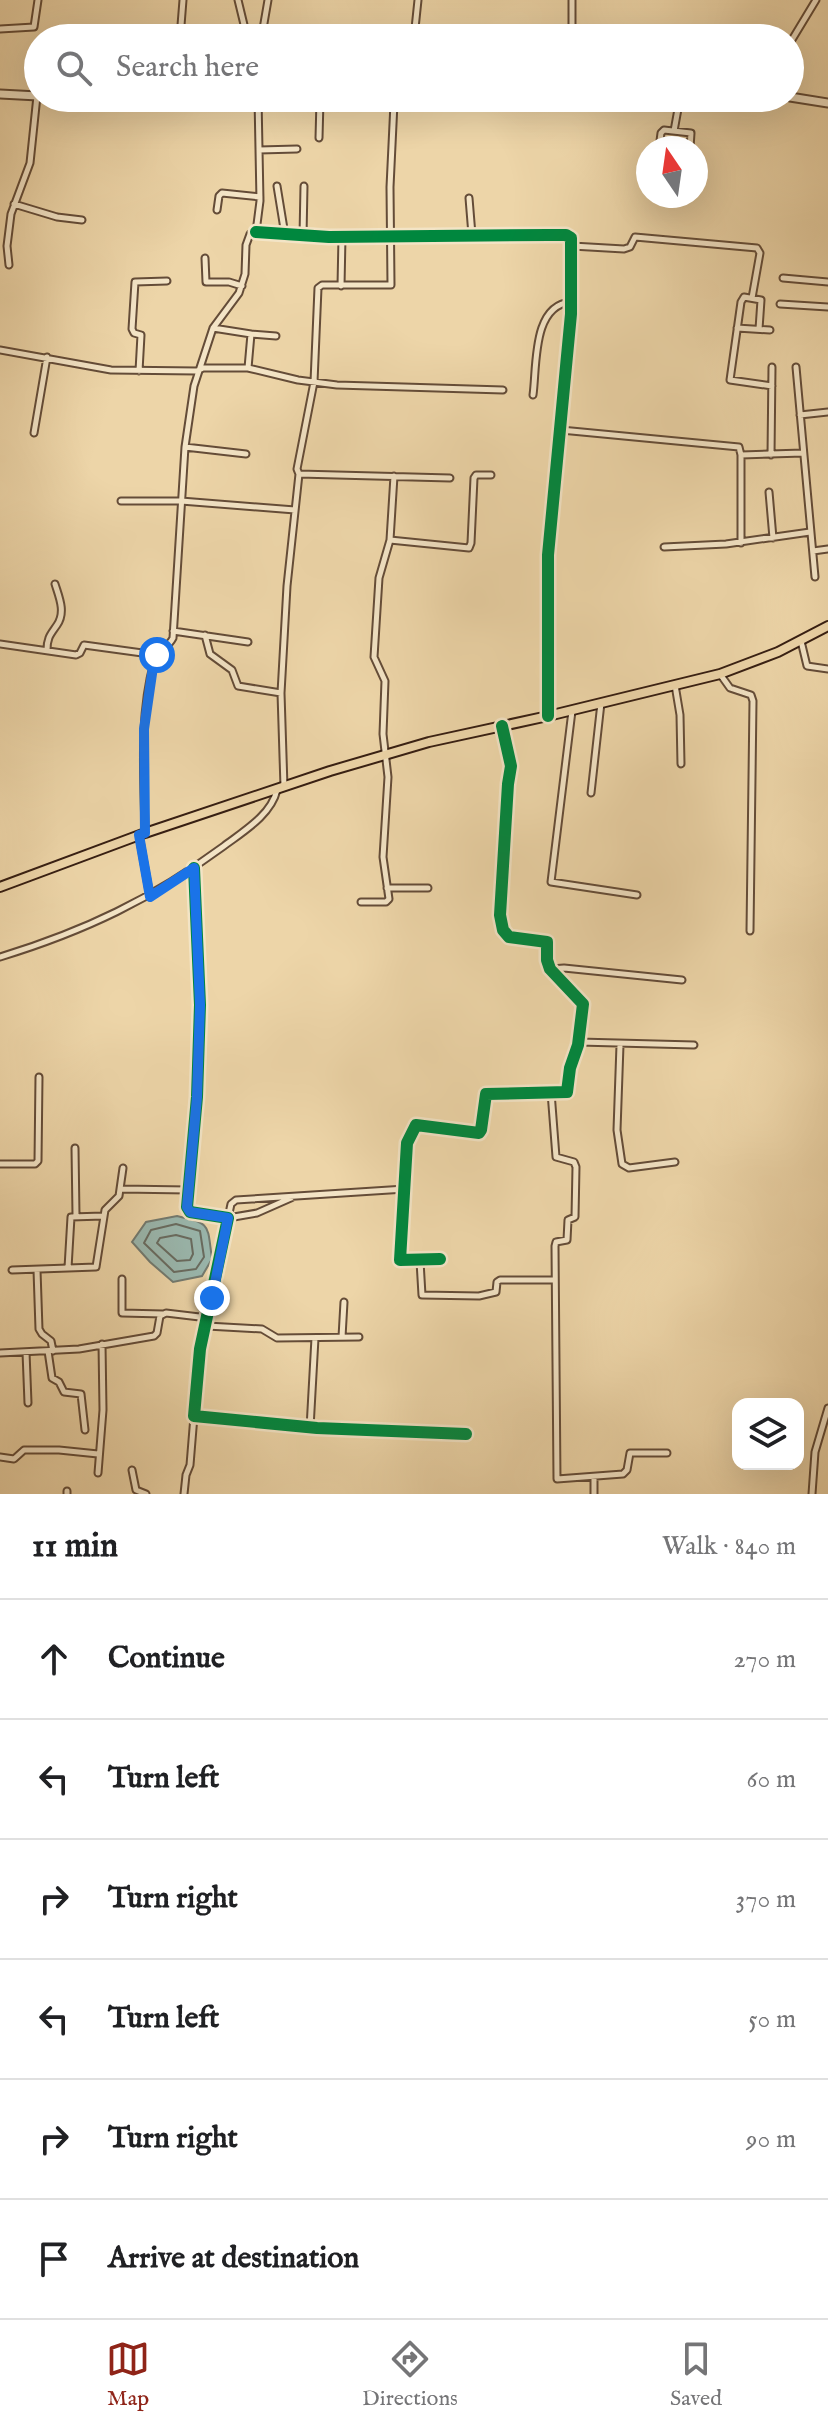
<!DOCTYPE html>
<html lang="en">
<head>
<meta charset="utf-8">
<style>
  :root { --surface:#fff; --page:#f2f2f2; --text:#202124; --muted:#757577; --line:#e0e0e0; --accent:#8f2418 }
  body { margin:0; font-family:"IM FELL English",serif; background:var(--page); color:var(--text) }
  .controls { position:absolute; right:24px; bottom:24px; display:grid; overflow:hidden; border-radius:16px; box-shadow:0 8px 32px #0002 }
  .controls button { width:72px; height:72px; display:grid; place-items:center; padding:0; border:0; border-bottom:2px solid var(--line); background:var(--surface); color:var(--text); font:40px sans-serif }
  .compass { position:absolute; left:636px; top:136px; width:72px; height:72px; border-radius:50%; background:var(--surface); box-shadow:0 8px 32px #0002; rotate:347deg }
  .stop { position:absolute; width:24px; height:24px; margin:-18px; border:6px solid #1a73e8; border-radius:50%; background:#fff }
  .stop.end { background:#1a73e8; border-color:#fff; box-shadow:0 2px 8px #0008 }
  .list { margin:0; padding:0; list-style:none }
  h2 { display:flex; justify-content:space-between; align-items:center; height:104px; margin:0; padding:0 32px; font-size:34px }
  h2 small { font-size:26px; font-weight:400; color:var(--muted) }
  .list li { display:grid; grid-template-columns:52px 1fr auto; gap:24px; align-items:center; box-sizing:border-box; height:120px; padding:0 32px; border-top:2px solid var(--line) }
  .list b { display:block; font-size:30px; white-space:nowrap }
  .list em { font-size:26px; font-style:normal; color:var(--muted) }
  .icon { flex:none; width:44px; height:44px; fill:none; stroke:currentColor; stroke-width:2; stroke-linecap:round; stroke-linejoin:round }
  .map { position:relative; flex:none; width:828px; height:1494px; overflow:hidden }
  .search { position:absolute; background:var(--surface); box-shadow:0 8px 32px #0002; left:24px; right:24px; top:24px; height:88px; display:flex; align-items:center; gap:20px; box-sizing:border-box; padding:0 28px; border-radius:44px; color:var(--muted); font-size:30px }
  .sheet { height:824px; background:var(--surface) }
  nav { display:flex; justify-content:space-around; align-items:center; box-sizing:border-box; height:112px; border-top:2px solid var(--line); background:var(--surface); font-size:22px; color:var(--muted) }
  nav a { display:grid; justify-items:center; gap:4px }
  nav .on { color:var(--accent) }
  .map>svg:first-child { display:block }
  .water { fill:#9ab8af; stroke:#727a70; stroke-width:2 }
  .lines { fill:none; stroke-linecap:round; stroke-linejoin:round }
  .shore { stroke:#686b60; stroke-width:2 }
  .minor-casing { stroke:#644c38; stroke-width:9 }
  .tertiary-casing { stroke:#644c38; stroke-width:11 }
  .primary-casing { stroke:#361e12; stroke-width:12 }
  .minor { stroke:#f3e4c6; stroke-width:5 }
  .tertiary { stroke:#f3e4c6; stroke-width:7 }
  .primary { stroke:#edd5a8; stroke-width:8 }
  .cycleway-casing { stroke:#f3e4c6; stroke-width:17 }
  .cycleway { stroke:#00873e; stroke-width:12 }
  .route { stroke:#1a73e8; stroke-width:10 }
</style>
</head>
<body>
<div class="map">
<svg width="828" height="1494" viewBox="0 0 828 1494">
  <rect width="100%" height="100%" fill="#edd5a8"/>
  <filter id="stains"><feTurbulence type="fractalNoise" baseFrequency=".0025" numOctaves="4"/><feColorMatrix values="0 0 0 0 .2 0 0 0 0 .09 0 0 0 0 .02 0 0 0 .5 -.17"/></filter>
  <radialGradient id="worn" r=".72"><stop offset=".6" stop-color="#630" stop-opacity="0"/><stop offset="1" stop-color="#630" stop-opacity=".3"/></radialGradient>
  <path class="water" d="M177 1216C212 1224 207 1224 212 1259L202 1276 173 1282 150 1262 132 1242 146 1222Z"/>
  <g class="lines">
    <path class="shore" d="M176 1224 200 1231 204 1257 196 1269 174 1272 144 1243 151 1230Z
      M176 1235 191 1239 193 1254 190 1260 177 1261 157 1243 160 1238Z"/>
    <g class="minor-casing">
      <path id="minor" d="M238 0 246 33
        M0 29 34 27 38 0
        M263 29 266 38
        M180 38 183 0
        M246 38 247 32 263 29 268 0
        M414 38 418 0
        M572 38V0
        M790 43 816 0
        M674 131 680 98
        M319 138 320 100
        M659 148 661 133 664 130 691 133 690 148
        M259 150 297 149
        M277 186 285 235
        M469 198 472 235
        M14 204 57 217 82 220
        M217 210 219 196 222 193 260 197
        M256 232 329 237 548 235H566L571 238V314L548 555V715
        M303 236 304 186
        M572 246 624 249 630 247 635 237 757 248 760 253 752 298
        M205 258 206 282H229L242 286
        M9 265 7 246 11 214 30 163 37 96
        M783 278 828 282
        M341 286 342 237
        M780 304 828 307
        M213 328 251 334 248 368 298 380 337 385 503 390
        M737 328 770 330
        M759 329 761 300 744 297 741 302 730 380 772 386
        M251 334 276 336
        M0 350 111 370 197 371 203 368H248
        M796 367 815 577
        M139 371 141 335 134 333 132 329 135 282 167 281
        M533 395C537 366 532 305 571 302
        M800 415 828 412
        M561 430 739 447 741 455V543
        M34 433 47 357
        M185 447 246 454
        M741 455 803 453
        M771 455 772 367
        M299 474 297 469 314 382 318 288 322 285H391L390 187 394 103
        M769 492 773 538
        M121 501H181L295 510
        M390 540 469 548 471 543 474 478 476 475H491
        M664 547 726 544 810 532
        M813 551 828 549
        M173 631 248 642
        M205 635 210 654 232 670 238 686 281 693 284 787
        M801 641 807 666 828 669
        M0 644 76 655 80 653 84 645 157 655
        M47 650C47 637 51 634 57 625 66 612 59 597 55 584
        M720 674 730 688 751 695 753 701 750 931
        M675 685 680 715 681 764
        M281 693 287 586 299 474 450 478
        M572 711 551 882 637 895
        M591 793 601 703
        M145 832C144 777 139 716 154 662 157 651 168 648 173 638L185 447 194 386 213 328 239 293 245 274 246 245 250 234 256 232 260 201 258 98
        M139 835 150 897
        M194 868 200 1005 197 1097 187 1207 190 1212 228 1218 200 1349 194 1416 317 1428 466 1434
        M387 888H428
        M361 902H386L389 899 383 857 388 777 383 734 385 681 374 657 379 578 390 540 394 476
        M0 957C85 931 152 899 224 846 244 831 271 815 277 790
        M551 969 564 968 682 980
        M579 1042 694 1045
        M620 1045 617 1130 622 1164 629 1168 675 1162
        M551 1092 556 1157 574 1162 576 1167 575 1217 568 1220 567 1240 556 1242 555 1246 557 1479 623 1474 627 1470 630 1453H667
        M75 1148 76 1215
        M0 1164H35L38 1161 39 1077
        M121 1189 188 1190
        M291 1198 257 1213 228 1218 231 1204 236 1200 405 1189
        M440 1259 400 1260 407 1143 416 1125 479 1133 481 1130 486 1094 567 1092 570 1068 578 1045 583 1004 550 969 547 960V942L509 937 503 930 500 915 508 784 511 766 502 726
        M420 1261 422 1295 479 1296 496 1292 497 1282 500 1280H555
        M68 1268 71 1217 103 1216
        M12 1270 96 1267 105 1210 119 1196 123 1168
        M37 1270 39 1329 42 1334 51 1341 53 1351
        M122 1279V1313L163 1314
        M207 1326 262 1329 277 1338 359 1337
        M342 1337 344 1302
        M48 1351 52 1378 59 1382 64 1392 81 1394 85 1430
        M26 1352 28 1403
        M0 1353 79 1349 154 1336 157 1333 160 1316 166 1313 208 1318
        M310 1428 315 1338
        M0 1457 14 1459 24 1450H59L98 1454
        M132 1470 136 1490 146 1494
        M98 1473 103 1410 102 1344
        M594 1478V1494
        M67 1491V1494
        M184 1494 186 1475 190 1465 194 1416
        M812 1494 815 1452 828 1408"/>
    </g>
    <g class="tertiary-casing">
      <path id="tertiary" d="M0 94 38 96
        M790 97 828 103
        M216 98H232
        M284 98 464 105 516 98"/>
    </g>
    <g class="primary-casing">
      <path id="primary" d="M0 887 145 833 330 771 429 742 548 716 720 674 778 652 828 626"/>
    </g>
    <use href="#minor" class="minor"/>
    <use href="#tertiary" class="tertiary"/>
    <use href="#primary" class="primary"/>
    <g class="cycleway-casing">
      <path id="cycleway" d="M256 232 329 237 548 235H566L571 238V314L548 555V716
        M194 868 200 1005 197 1097 187 1207 190 1212 228 1218 200 1349 194 1416 317 1428 466 1434
        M440 1259 400 1260 407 1143 416 1125 479 1133 481 1130 486 1094 567 1092 570 1068 578 1045 583 1004 550 969 547 960V942L509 937 503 930 500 915 508 784 511 766 502 726"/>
    </g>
    <use href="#cycleway" class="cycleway"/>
  </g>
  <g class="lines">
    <path class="route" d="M157 655 154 660 144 729 145 833 139 835 150 897 194 868 200 1005 197 1097 187 1207 190 1212 228 1218 212 1298"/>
  </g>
  <rect width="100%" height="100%" filter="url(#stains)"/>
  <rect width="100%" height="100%" fill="url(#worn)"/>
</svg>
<div class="controls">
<button><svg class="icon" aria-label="layers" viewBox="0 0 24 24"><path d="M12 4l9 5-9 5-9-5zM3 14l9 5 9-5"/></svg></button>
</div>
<svg class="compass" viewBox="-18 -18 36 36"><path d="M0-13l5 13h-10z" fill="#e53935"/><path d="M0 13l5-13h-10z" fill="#757577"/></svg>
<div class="stop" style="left:157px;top:655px"></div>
<div class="stop end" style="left:212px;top:1298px"></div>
<div class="search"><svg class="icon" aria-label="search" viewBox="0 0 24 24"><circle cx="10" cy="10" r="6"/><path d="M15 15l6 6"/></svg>Search here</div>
</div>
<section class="sheet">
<h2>11 min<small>Walk · 840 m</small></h2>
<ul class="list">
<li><svg class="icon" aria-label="ahead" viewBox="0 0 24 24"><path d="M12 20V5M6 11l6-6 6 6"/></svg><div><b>Continue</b></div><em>270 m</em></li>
<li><svg class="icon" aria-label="left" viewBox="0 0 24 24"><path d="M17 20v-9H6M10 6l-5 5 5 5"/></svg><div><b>Turn left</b></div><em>60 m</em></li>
<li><svg class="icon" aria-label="right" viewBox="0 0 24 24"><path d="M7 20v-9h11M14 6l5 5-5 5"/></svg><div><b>Turn right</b></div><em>370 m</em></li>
<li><svg class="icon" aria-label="left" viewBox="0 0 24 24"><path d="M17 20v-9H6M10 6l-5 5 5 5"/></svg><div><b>Turn left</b></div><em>50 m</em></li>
<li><svg class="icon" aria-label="right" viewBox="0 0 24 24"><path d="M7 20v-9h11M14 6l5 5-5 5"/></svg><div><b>Turn right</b></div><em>90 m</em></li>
<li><svg class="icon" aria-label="arrive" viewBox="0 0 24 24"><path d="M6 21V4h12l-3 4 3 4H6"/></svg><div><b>Arrive at destination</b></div></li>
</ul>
</section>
<nav>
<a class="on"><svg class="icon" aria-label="map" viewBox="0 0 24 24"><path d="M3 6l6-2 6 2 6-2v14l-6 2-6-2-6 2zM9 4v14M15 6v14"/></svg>Map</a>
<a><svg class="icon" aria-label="directions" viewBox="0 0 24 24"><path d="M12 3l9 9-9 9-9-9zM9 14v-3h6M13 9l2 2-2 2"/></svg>Directions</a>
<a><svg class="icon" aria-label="saved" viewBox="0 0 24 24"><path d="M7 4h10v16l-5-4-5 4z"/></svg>Saved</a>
</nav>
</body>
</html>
